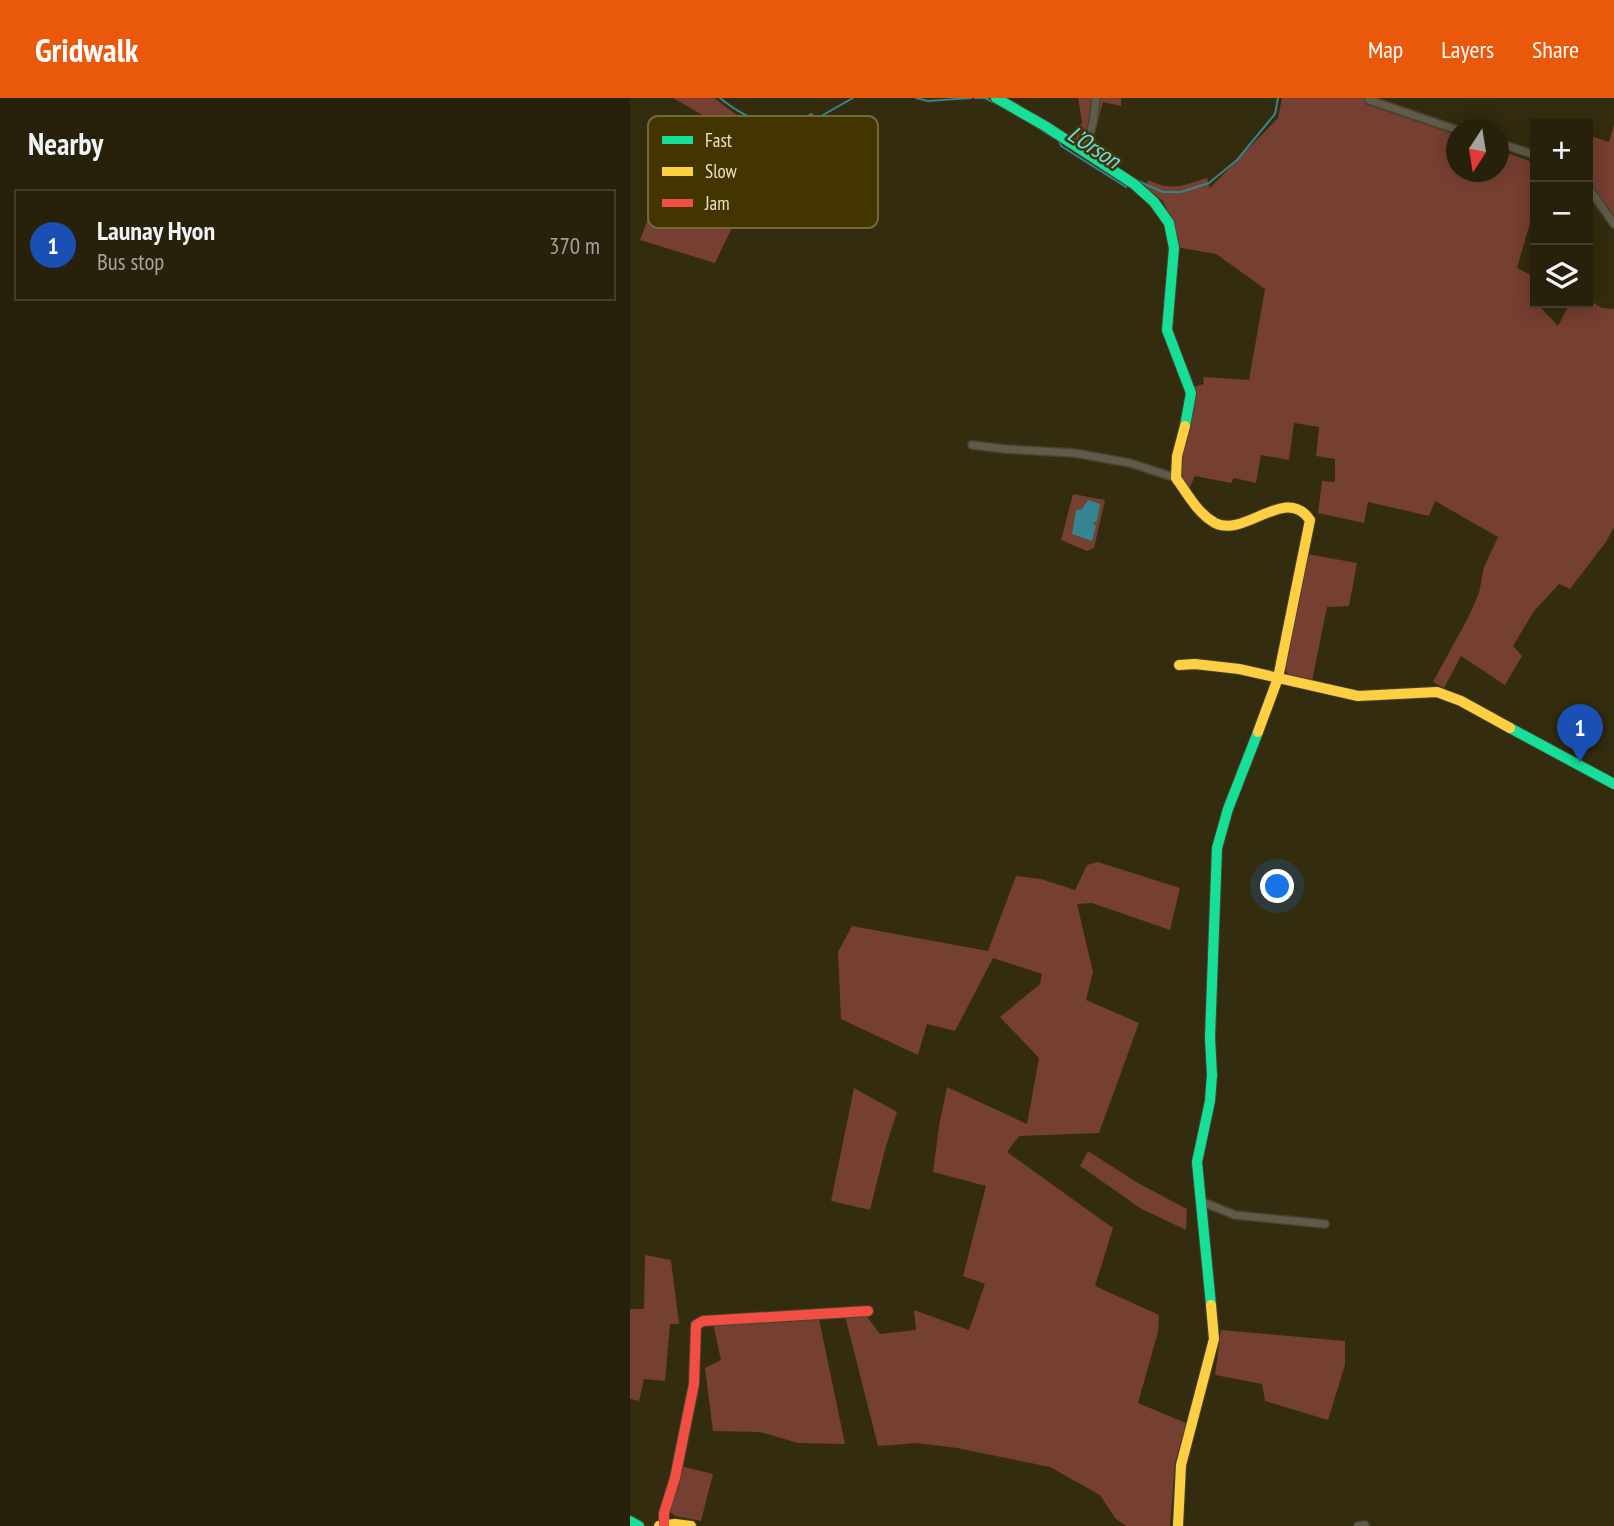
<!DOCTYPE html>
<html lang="en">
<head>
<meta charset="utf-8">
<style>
  :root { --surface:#27210b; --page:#332e19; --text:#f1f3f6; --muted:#a4a39d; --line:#433e2c; --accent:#ea580c }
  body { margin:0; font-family:"PT Sans Narrow",sans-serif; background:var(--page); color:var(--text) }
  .controls { position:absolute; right:21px; top:21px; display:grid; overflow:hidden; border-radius:0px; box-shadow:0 4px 18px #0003 }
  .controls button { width:63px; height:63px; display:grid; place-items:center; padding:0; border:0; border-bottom:2px solid var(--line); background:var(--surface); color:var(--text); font:35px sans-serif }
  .compass { position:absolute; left:816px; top:21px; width:63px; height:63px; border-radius:50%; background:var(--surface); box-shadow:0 4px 18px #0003; rotate:192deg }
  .you { position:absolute; left:648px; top:789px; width:24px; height:24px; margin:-18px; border:5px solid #fff; border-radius:50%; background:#1a73e8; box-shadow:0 0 0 10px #1a73e833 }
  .badge { display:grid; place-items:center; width:46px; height:46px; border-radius:50%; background:var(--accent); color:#fff; font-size:23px; font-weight:700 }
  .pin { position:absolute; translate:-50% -58px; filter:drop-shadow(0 2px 4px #0008) }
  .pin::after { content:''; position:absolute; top:37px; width:24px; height:21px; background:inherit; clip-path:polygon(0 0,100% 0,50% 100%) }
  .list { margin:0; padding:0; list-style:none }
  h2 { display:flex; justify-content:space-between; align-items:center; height:91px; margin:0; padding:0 28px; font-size:30px }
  h2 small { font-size:23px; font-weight:400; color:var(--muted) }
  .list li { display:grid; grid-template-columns:46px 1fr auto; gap:21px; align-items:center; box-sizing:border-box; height:112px; margin:0 14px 14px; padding:0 14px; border:2px solid var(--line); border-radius:0px }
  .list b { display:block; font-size:26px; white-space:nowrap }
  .list p { margin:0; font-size:23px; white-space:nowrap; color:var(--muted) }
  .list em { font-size:23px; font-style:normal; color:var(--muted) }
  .icon { flex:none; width:38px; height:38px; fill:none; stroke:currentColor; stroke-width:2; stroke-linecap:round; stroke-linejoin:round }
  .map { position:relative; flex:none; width:984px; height:1428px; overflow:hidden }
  header { display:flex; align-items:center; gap:42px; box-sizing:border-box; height:98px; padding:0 35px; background:var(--accent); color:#fff }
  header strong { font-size:33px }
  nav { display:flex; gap:38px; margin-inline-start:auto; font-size:24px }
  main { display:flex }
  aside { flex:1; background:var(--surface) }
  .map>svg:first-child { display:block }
  .green { fill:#753f31 }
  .water { fill:#348592 }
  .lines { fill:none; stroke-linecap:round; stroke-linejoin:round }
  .stream { stroke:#348592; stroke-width:2 }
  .street-casing { stroke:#494330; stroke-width:10 }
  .fast-casing { stroke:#494330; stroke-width:12 }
  .slow-casing { stroke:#494330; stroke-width:12 }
  .jam-casing { stroke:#494330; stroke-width:12 }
  .street { stroke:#605b48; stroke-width:7 }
  .fast { stroke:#16e098; stroke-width:10 }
  .slow { stroke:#ffcf43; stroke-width:10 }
  .jam { stroke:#f24e42; stroke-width:10 }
  .labels { text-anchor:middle; stroke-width:5; stroke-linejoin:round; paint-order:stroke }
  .water-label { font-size:23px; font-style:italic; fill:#67def6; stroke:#433500 }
  .key { fill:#433500; stroke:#75693c; stroke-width:2 }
  .key-label { font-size:19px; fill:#ebe3c9 }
</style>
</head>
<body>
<header>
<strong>Gridwalk</strong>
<nav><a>Map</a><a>Layers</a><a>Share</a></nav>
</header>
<main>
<aside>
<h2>Nearby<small></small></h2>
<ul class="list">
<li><span class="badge" style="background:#1a4fb4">1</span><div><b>Launay Hyon</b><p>Bus stop</p></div><em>370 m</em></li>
</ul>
</aside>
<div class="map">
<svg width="984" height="1428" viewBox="0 0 984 1428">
  <rect width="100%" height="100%" fill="#342c0f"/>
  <path class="green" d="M43 0H84L143 44 85 165 10 142 24 104 76 19Z
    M448 0H491V8L473 4 460 53 445 42 452 24Z
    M652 0H736L735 6 826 37 827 74H869V52L905 65V124L900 125 887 170 905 179V205H911L910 209 928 228 940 205H958V202L972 210 984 211V429L976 444 940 491 929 486 904 513 883 548 892 558 875 587 831 558 814 590 803 584 839 518 849 495 854 469 868 439 805 403 799 418 738 404 734 425 688 415 692 383 705 384V361L686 358 689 329 664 325 659 362 631 357 626 385 604 380 601 385 565 378 559 391 550 379 548 360 563 289 574 286 573 279 619 282 635 191 586 156 546 149 540 119 533 103 514 89 519 82C542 94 554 87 577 80L580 90 648 20Z
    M984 26V121L958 81V37L979 44Z
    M443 396 475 402 464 450 457 453 431 442Z
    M677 456 727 465 719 508 697 509 682 583 658 576 654 569Z
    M468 764 550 790 540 832 462 805 447 806 463 874 456 902 509 925 469 1035 389 1038 377 1054 483 1130 465 1188 529 1217 528 1234 508 1305 556 1325 545 1365 540 1428H496L485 1420 470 1397 420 1369 327 1350 287 1345 248 1348 215 1218 235 1216 250 1236 286 1232 284 1212 339 1232 355 1186 333 1178 356 1088 303 1074 309 1028 317 989 397 1026 409 960 370 919 410 886 412 876 363 860 325 933 297 926 288 957 211 921 208 854 222 828 358 853 386 778 411 781 445 792 457 767Z
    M224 990 267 1014 256 1048 240 1112 201 1103Z
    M458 1053 508 1085 557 1111 556 1132 510 1110 450 1068Z
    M15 1157 41 1162 49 1226H40L35 1283 14 1281 9 1303 0 1301V1211H14Z
    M189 1221 215 1346 168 1345 130 1334 83 1333 75 1270 91 1262 83 1225Z
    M591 1232 715 1243V1267L698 1322 635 1303 632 1286 585 1277Z
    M50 1368 83 1376 71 1423 45 1418 40 1414Z"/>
  <path class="water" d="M458 402 470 406 467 423 463 425 466 428 462 443 442 436 446 412 452 411Z"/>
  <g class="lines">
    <path class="stream" d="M90 0C103 11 128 26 145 27 159 29 171 21 182 16
      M286 0 298 3 341 0
      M345 0H355L367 6
      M186 21 223 0
      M402 26 424 40
      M429 43 431 48 496 89 497 87
      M506 82 533 94H551L579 85 607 62 645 16 648 0"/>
    <g class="street-casing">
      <path id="street" d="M739 0V2L827 32
        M869 45 905 57
        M454 55 463 25 466 0
        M958 89 984 126
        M342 347 375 351 444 355 500 365 546 380
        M570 1103 605 1117 695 1126
        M728 1428 735 1427"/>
    </g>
    <g class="fast-casing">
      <path id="fast" d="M366 0 415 28 504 86 524 104 539 125 544 150 537 232 561 295 555 328
        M880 630 984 686
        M581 1207 567 1064 580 1003 582 977 580 940 587 750 598 711 628 634
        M0 1423 9 1428"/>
    </g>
    <g class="slow-casing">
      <path id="slow" d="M555 328 547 358 546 380C557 395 568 416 585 425 616 440 656 386 680 422L648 580 628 634
        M549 567 565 566 609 571 728 598 807 594 831 603 880 630
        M29 1428 45 1426 61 1428
        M548 1428 551 1367 584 1241 581 1207"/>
    </g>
    <g class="jam-casing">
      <path id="jam" d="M34 1427V1415L45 1380 64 1286 66 1227 73 1223 238 1213"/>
    </g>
    <use href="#street" class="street"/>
    <use href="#fast" class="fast"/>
    <use href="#slow" class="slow"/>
    <use href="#jam" class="jam"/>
  </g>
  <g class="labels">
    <g class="water-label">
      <text transform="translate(464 49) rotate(33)" y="8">L’Orson</text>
    </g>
  </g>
  <rect x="18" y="18" width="230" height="112" rx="10" class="key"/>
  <rect x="32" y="38" width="31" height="8" fill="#16e098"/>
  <rect x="32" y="69" width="31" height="9" fill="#ffcf43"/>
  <rect x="32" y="101" width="31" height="8" fill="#f24e42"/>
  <g class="key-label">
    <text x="75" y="49">Fast</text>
    <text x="75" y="80">Slow</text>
    <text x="75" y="112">Jam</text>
  </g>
</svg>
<div class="controls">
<button>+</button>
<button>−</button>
<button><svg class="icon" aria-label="layers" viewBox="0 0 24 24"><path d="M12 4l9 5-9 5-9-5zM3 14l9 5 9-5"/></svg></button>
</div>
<svg class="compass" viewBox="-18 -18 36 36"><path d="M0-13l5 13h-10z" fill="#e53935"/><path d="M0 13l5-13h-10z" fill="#a4a39d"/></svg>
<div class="you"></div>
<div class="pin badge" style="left:950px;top:664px;background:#1a4fb4">1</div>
</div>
</main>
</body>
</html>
